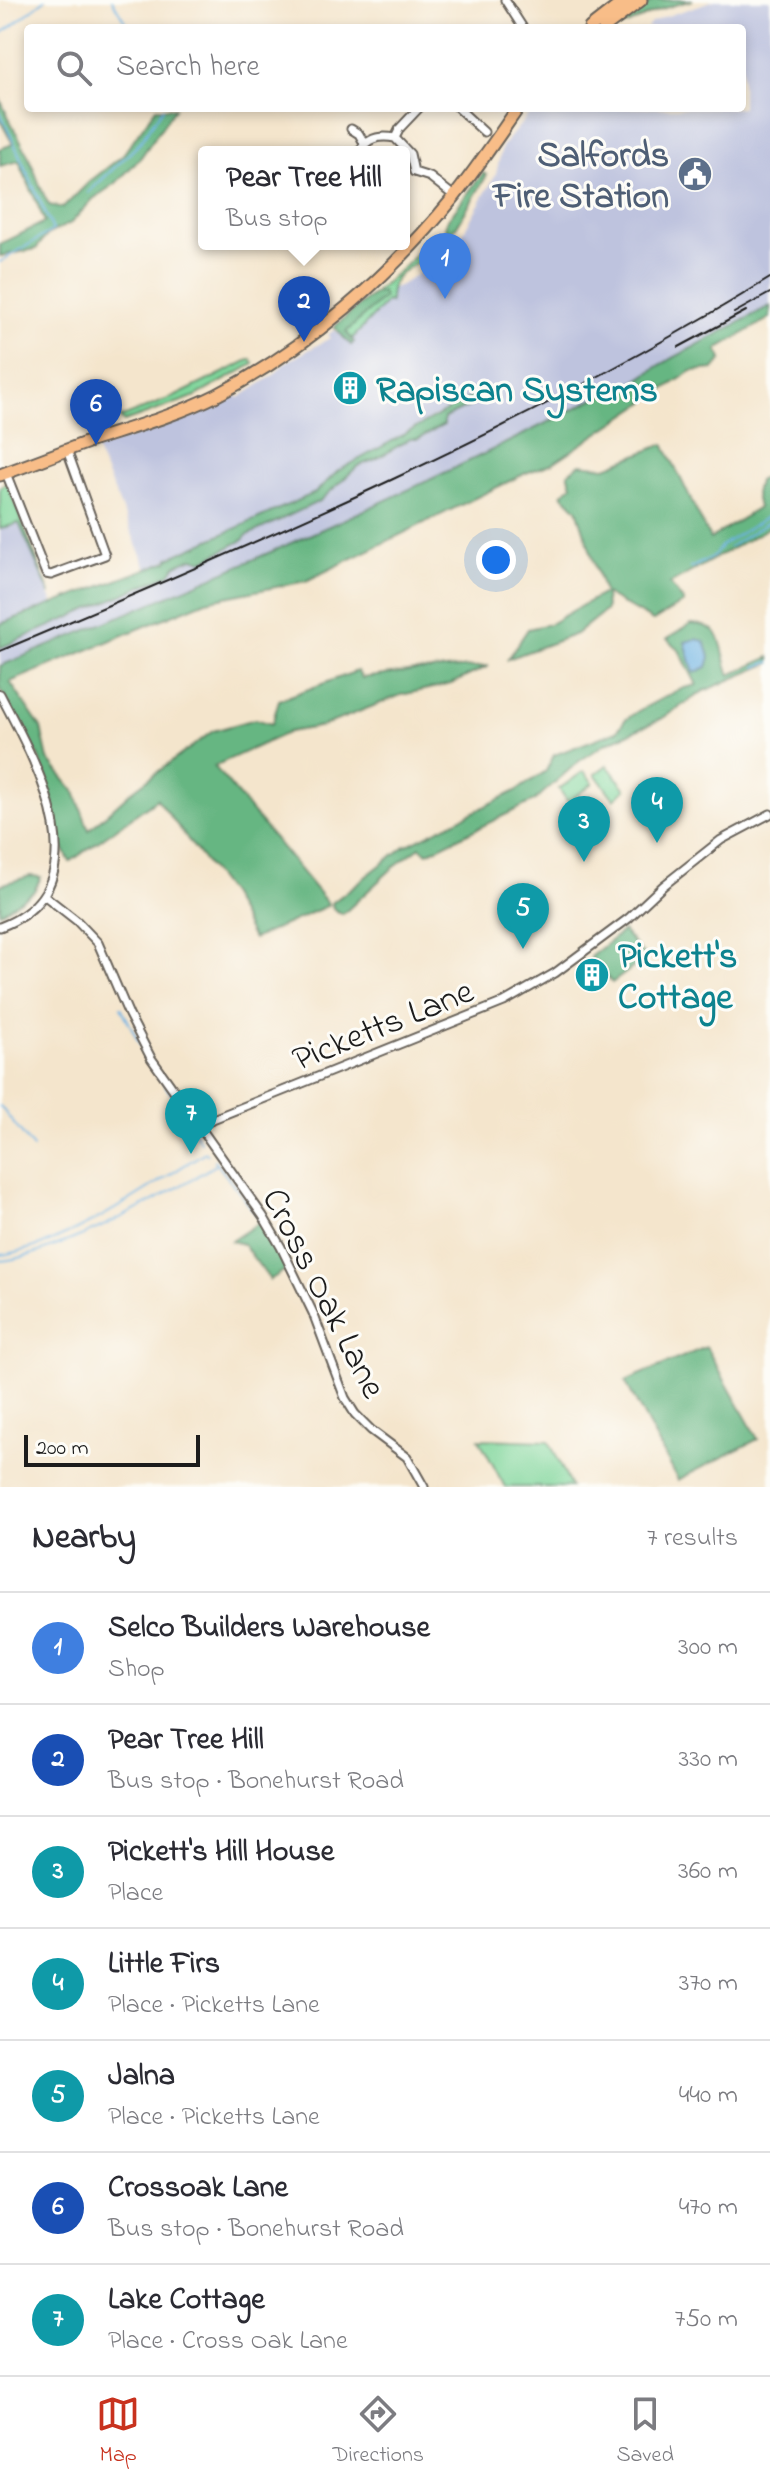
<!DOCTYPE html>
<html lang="en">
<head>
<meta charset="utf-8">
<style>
  :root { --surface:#fff; --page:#f2f2f3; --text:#2b2b33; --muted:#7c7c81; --line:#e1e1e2; --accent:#c8321e }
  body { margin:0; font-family:"Indie Flower",sans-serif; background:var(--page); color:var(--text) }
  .scale { position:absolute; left:24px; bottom:20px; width:176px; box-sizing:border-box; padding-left:8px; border:4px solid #1c1c1c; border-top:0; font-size:22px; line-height:28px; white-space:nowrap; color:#1c1c1c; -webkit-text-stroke:6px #fdfcf7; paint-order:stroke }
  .you { position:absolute; left:496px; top:560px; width:28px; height:28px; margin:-20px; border:6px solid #fff; border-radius:50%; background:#1a73e8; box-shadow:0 0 0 12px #1a73e833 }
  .badge { display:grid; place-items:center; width:52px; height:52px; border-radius:50%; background:var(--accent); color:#fff; font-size:26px; font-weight:700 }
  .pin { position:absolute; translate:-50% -66px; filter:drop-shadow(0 2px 4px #0008) }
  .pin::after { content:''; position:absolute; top:42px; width:28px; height:24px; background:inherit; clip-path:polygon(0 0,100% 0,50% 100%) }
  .popup { position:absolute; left:198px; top:146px; width:212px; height:104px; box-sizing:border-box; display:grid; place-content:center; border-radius:8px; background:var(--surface); filter:drop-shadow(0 2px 6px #0005); font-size:26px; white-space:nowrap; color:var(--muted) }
  .popup b { font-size:30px; color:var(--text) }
  .popup::after { content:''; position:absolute; left:50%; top:100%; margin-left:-16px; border:16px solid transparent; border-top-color:var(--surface) }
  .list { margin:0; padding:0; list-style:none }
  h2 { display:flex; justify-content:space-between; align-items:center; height:104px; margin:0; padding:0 32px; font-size:34px }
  h2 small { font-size:26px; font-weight:400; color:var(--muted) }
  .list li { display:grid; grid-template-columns:52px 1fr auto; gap:24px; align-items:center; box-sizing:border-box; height:112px; padding:0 32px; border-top:2px solid var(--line) }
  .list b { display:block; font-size:30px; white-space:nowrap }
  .list p { margin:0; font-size:26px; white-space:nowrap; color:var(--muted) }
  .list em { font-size:26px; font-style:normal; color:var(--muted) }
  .icon { flex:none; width:44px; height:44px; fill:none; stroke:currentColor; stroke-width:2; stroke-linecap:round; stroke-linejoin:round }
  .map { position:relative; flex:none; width:770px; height:1487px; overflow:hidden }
  .search { position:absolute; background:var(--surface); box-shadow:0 4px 12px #0003; left:24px; right:24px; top:24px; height:88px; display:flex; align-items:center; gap:20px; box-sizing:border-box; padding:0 28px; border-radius:8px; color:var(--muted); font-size:30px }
  .sheet { height:888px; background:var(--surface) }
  nav { display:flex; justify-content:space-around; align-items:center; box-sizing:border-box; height:112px; border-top:2px solid var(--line); background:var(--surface); font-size:22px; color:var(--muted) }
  nav a { display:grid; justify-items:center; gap:4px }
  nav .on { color:var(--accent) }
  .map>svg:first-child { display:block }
  .industrial { fill:#bec3de }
  .green { fill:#7ed59a; stroke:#4d785b; stroke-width:2 }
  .forest { fill:#66b682; stroke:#41694f; stroke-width:2 }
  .water { fill:#6db2e3; stroke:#446780; stroke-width:2 }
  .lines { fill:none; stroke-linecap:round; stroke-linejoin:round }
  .stream { stroke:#6db2e3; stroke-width:2 }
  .street-casing { stroke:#68625a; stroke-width:11 }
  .primary-casing { stroke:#68625a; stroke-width:15 }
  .street { stroke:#fff; stroke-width:7 }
  .primary { stroke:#f8bd88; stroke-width:11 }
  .rail { stroke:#1c1c1c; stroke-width:2 }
  .labels { text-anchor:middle; stroke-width:6; stroke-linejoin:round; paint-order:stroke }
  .service-label { font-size:36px; font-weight:bold; fill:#4e5e75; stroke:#fdfcf7; text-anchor:end }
  .culture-label { font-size:36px; font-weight:bold; fill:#0d838f; stroke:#fdfcf7; text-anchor:start }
  .street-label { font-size:36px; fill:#1c1c1c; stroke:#fdfcf7 }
</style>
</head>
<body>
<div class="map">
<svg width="770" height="1487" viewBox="0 0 770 1487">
  <rect width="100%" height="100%" fill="#fdfcf7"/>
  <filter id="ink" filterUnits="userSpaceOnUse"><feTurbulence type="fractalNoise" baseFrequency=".0125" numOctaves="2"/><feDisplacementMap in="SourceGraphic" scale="16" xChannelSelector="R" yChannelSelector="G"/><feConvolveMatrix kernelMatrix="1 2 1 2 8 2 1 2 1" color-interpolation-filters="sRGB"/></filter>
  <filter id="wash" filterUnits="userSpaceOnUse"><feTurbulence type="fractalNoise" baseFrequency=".006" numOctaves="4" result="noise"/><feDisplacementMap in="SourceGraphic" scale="32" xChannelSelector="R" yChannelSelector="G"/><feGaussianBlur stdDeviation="1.8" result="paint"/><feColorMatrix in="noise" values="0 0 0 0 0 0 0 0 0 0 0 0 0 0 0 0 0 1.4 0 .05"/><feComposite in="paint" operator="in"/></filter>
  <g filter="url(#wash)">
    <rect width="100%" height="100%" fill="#f4e5cc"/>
    <path class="industrial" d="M715 0H770V306L660 365 632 384 616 387 419 487 188 589 0 666V648L170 574 176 565 243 540 246 536 341 479 358 466 376 459 444 418 487 398 475 395 433 417 338 471 315 493 147 569 96 449 205 412 234 394 239 398 274 375 285 363 330 338 328 335 334 330 351 344 354 342 352 339 385 303 382 292 401 285 441 258 450 256 496 174 502 147 534 108H742V28H647L651 23 664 17Z
      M7 483 53 604 0 624V487Z"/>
    <path class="green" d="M426 241 431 246 429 255C406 272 389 271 390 303L387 301 352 339 346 332 383 297 374 293 409 262Z
      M251 359 254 364 196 396 124 422 120 418 176 396Z
      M7 483 50 594 19 523 0 529V487Z
      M607 765 626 789 614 799 595 774Z
      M584 771 593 783 568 802 559 789Z
      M479 1439 549 1441 571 1487H505Z"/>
    <path class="forest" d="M654 0H693C683 3 672 5 662 9 648 14 626 28 614 28Z
      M0 98C7 117 17 133 26 151 35 168 39 188 49 205L63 208 89 182 122 156 156 108H175L141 157 116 183 93 199 71 223 48 234 36 249 0 256V244L45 222 19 161 0 166V149L13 144 0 120Z
      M483 173 487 175 457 226 452 231H448L445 227 448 219Z
      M382 292 384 297 346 332 354 342 351 345 334 327 374 293Z
      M770 306V318L717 349 722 359 714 369 692 371 553 463 526 473 306 581 206 601 10 682 41 728 48 759 75 792 89 830 132 791 213 731 255 719 272 724 279 700 357 671 362 678 415 671 489 666 451 684 401 695 323 726 289 732 214 766 329 905 253 939 230 895 157 799 70 862 62 846 49 784 37 753 0 688V666C209 580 416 493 616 387L632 384 660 365Z
      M490 394 487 398 444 418V425L418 439H410L376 459 358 466 320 501 246 536 243 540 203 561 193 558 176 565 170 574 0 648V624L168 561 169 558 315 493 338 471 475 395Z
      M664 444 710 539 758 508 755 494 758 481 770 474V489L766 486 767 500 770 499V527L670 584 684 602 653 621 605 594 606 610 576 634 508 659 528 629 549 624 604 593 577 509 562 494 572 485 568 473 580 464 606 467Z
      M691 624C728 625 719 650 730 675L770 657V663L704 691 661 719 605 744 578 762 534 801 427 853 420 847 396 865 343 914 333 909 332 903 405 846 516 791 546 771 554 755 617 731 625 720 638 711 680 689 697 685 679 650 667 639Z
      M30 876 41 877 34 891 0 913V885Z
      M623 931 646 958 612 983 590 957Z
      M260 1222 287 1269 270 1280 243 1244 231 1241Z
      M706 1347 758 1439 678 1480 625 1381Z"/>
    <path class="water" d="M696 639 705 641 710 657 707 667 694 673 685 642Z"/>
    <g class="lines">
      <path class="stream" d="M112 0 129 28
        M0 35 45 0
        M0 112 53 230 0 262
        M88 193 138 145 163 108
        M729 547 770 521
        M691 568 714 556 722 545 770 515
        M756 667 770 662
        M121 1007 146 1056
        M154 1068 188 1120 200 1142
        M0 1106 33 1148
        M214 1160 260 1219 281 1256
        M0 1255C67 1247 148 1188 205 1152L207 1154
        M0 1261C24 1259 44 1250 66 1242 120 1221 168 1194 217 1164"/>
    </g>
  </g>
  <g filter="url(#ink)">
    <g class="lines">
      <g class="street-casing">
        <path id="street" d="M505 0 523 28
          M458 108 484 132
          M351 129 359 134 364 143
          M395 138 400 128 419 108
          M359 152C367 138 379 135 395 138L410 154 414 172 430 177 454 196
          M6 473 46 574 51 575 105 555 67 450
          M0 694C36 762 106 887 0 927
          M45 896 77 921 98 943 129 1015 151 1058 263 1216 281 1247 313 1313 345 1398 355 1414 371 1430 407 1457 424 1487
          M198 1125 504 1002 555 973 629 918 663 886 721 840 770 814"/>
      </g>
      <g class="primary-casing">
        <path id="primary" d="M590 28 626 0
          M604 28 641 0
          M0 475C31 464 61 452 91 441 134 427 177 415 217 395 308 348 390 276 454 197 477 168 497 138 518 108"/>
      </g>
      <use href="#street" class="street"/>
      <use href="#primary" class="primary"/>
      <path class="rail" d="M734 313 770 293
        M679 347 746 311
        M0 651C263 541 526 428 770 278"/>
    </g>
  </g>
  <defs>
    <g id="civic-disc" transform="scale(1.8)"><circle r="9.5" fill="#5c6f8a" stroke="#fdfcf7"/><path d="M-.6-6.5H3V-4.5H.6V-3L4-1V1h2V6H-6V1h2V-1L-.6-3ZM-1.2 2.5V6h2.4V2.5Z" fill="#fff"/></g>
    <g id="building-disc" transform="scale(1.8)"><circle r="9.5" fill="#0f9aa8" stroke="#fdfcf7"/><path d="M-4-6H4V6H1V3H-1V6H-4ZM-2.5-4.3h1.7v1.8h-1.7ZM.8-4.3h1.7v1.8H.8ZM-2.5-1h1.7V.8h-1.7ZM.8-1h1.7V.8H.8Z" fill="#fff"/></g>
  </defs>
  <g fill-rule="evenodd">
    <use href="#civic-disc" x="695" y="174"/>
    <use href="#building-disc" x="350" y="388"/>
    <use href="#building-disc" x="592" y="975"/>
  </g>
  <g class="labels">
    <g class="service-label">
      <text x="669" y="166">Salfords<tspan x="669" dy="41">Fire Station</tspan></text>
    </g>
    <g class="culture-label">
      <text x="376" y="401">Rapiscan Systems</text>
      <text x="618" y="967">Pickett's<tspan x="618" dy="41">Cottage</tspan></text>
    </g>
    <g class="street-label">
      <text transform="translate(382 1023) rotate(-22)" y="13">Picketts Lane</text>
      <text transform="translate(326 1292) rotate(63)" y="13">Cross Oak Lane</text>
    </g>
  </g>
</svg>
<div class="scale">200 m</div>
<div class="you"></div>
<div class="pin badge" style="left:445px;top:299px;background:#3f7fe0">1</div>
<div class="pin badge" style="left:304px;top:342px;background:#1a4fb4">2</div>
<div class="popup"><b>Pear Tree Hill</b>Bus stop</div>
<div class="pin badge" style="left:584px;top:862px;background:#0f9aa8">3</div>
<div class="pin badge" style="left:657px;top:843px;background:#0f9aa8">4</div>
<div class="pin badge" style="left:523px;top:949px;background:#0f9aa8">5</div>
<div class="pin badge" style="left:96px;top:445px;background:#1a4fb4">6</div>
<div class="pin badge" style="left:191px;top:1154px;background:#0f9aa8">7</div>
<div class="search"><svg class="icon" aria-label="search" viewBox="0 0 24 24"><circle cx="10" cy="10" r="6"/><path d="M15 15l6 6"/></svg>Search here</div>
</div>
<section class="sheet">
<h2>Nearby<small>7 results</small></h2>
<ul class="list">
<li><span class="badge" style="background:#3f7fe0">1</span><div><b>Selco Builders Warehouse</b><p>Shop</p></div><em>300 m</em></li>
<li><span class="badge" style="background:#1a4fb4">2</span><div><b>Pear Tree Hill</b><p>Bus stop · Bonehurst Road</p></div><em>330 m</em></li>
<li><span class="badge" style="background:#0f9aa8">3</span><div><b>Pickett's Hill House</b><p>Place</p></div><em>360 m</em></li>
<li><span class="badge" style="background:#0f9aa8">4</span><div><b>Little Firs</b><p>Place · Picketts Lane</p></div><em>370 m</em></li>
<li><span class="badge" style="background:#0f9aa8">5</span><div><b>Jalna</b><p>Place · Picketts Lane</p></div><em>440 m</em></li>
<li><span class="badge" style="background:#1a4fb4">6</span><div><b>Crossoak Lane</b><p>Bus stop · Bonehurst Road</p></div><em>470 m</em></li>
<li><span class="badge" style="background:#0f9aa8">7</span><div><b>Lake Cottage</b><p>Place · Cross Oak Lane</p></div><em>750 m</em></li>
</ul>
</section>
<nav>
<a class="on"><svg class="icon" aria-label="map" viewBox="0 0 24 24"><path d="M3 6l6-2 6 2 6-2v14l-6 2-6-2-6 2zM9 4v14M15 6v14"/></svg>Map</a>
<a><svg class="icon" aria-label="directions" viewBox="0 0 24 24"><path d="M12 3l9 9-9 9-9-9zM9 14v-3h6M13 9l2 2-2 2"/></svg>Directions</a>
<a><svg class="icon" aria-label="saved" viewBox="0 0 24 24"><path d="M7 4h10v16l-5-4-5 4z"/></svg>Saved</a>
</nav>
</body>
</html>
